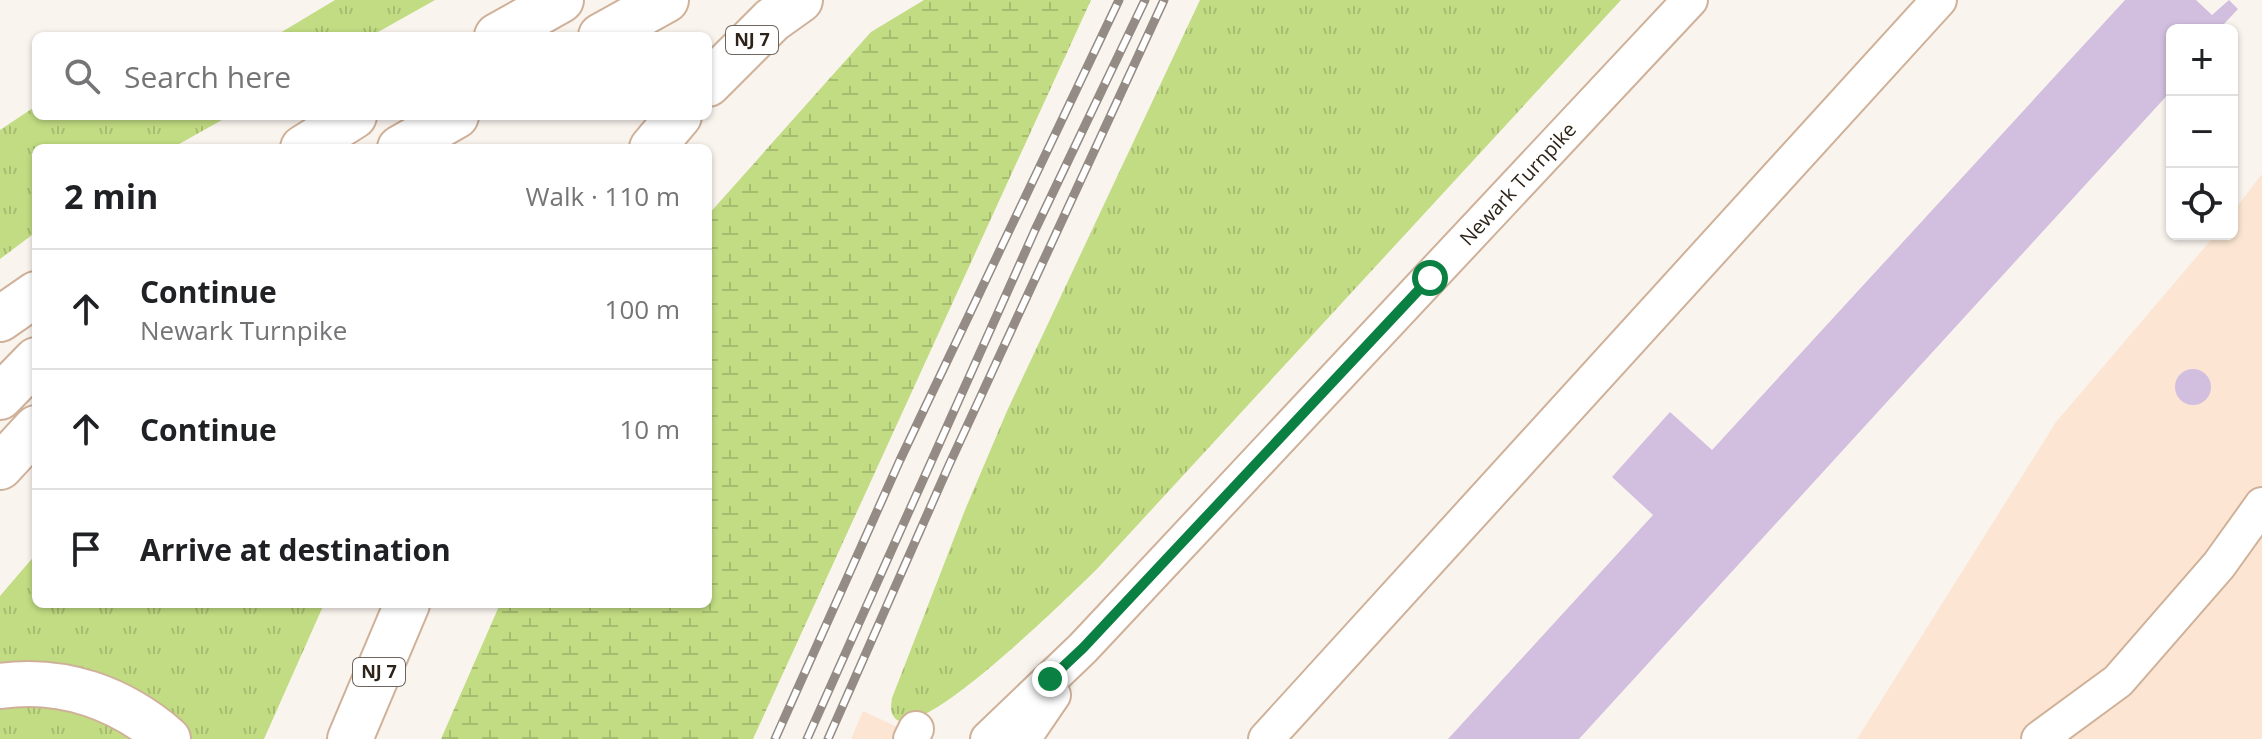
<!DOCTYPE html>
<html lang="en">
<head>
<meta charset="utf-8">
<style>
  :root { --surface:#fff; --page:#f6f6f6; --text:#202124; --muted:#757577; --line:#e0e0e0 }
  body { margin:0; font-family:"Open Sans",sans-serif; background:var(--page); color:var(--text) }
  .controls { position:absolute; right:24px; top:24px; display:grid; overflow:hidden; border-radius:12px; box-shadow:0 2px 6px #0004 }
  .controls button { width:72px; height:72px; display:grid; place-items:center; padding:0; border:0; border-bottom:2px solid var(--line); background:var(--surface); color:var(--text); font:40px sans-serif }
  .stop { position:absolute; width:24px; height:24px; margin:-18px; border:6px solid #0b8043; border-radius:50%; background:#fff }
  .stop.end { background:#0b8043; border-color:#fff; box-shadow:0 2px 8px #0008 }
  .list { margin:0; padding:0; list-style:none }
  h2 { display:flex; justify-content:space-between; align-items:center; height:104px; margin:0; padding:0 32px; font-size:34px }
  h2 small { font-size:26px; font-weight:400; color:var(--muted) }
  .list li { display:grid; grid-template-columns:52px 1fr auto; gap:24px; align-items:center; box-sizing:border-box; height:120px; padding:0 32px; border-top:2px solid var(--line) }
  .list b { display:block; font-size:30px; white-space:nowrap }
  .list p { margin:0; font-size:26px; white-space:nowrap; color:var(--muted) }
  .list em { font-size:26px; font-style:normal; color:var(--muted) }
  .icon { flex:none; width:44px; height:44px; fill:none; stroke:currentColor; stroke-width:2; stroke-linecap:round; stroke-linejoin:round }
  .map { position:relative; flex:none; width:2262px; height:739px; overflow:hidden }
  .search { position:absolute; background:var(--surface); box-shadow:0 2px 6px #0004; left:32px; top:32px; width:680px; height:88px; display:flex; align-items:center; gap:20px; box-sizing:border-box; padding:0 28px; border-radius:12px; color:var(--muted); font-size:30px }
  .panel { position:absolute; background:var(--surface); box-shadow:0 2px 6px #0004; left:32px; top:144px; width:680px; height:464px; border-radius:12px }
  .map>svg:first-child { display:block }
  .built { fill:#fce6d3 }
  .grass { fill:url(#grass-tufts) }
  .wetland { fill:url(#wetland-marsh) }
  .building { fill:#d2bfdf }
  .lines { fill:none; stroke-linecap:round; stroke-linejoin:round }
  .minor-casing { stroke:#cfb199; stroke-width:38 }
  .highway-casing { stroke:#cfb199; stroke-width:48 }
  .minor { stroke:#fff; stroke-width:34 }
  .highway { stroke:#fff; stroke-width:44 }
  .rail-casing { stroke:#948b84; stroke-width:9 }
  .rail { stroke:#fff; stroke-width:6; stroke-dasharray:18; stroke-linecap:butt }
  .route { stroke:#0b8043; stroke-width:10 }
  .labels { text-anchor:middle; stroke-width:8; stroke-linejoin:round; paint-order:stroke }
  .shield { fill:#fff; stroke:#6d655e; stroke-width:2 }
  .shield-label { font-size:18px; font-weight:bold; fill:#2e2319 }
  .street-label { font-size:20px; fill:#2e2319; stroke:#fff }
</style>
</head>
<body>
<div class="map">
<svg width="2262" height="739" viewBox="0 0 2262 739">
  <defs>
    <pattern id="grass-tufts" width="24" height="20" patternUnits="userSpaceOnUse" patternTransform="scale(2)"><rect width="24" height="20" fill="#c1dc82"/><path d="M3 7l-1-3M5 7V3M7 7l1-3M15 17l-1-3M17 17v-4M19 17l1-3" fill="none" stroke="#a6bc70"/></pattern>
    <pattern id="wetland-marsh" width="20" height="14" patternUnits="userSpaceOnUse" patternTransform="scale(2)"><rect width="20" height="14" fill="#c1dc82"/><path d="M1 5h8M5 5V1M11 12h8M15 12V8" fill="none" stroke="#a6bc70"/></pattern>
  </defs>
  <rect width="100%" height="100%" fill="#faf4ef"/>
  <path class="built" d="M2262 174V739H1857L2056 422 2216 234H2232V213Z
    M863 711 923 739H851Z"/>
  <path class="grass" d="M335 0H435L371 36H275Z
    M1200 0H1621L1096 570C1070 595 927 737 897 720 889 714 891 706 892 698L965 510 1007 411Z
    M36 106V116H229L172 148H36V232L0 259V130Z
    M36 554V604H324L264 739H0V596Z"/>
  <path class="wetland" d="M924 0H1091L753 739H441L500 604H708V215L871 32Z"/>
  <path class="building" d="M2125 0H2196L2212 15 2229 0 2238 9 2223 25 2229 30H2172V90L1579 739H1448L1653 515 1612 477 1670 412 1712 450Z
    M2175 387a18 18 0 1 1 36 0a18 18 0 1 1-36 0Z"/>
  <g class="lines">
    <g class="minor-casing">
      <path id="minor" d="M911 739 916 729
        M988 739 1083 648 1690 0
        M1023 739 1053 695
        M1266 739 1939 0
        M2039 739 2118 681 2219 565 2262 505"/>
    </g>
    <g class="highway-casing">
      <path id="highway" d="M497 36 561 0
        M601 36 666 0
        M708 84 772 20 800 0
        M303 148 354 116
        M400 148 456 116
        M652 148 679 116
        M0 319 36 294
        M0 397 36 360
        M0 467 36 428
        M0 686C63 677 121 698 168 739
        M350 739 407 604"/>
    </g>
    <use href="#minor" class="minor"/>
    <use href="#highway" class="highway"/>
    <g class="rail-casing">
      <path id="rail" d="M775 739 900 460 1119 0
        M807 739 1035 230 1145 0
        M828 739 949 465 1164 0"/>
    </g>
    <use href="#rail" class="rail"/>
  </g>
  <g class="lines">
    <path class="route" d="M1050 679 1083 648 1430 278"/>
  </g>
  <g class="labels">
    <g class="shield">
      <rect x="726" y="26" width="52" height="28" rx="6"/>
      <rect x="353" y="658" width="52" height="28" rx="6"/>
    </g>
    <g class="shield-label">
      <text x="752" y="46">NJ 7</text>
      <text x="379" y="678">NJ 7</text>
    </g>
    <g class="street-label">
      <text transform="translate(1518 184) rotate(-47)" y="7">Newark Turnpike</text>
    </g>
  </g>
</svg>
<div class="controls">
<button>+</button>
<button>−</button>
<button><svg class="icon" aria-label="locate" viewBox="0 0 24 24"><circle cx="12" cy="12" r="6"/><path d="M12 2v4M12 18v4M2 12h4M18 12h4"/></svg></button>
</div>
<div class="stop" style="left:1430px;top:278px"></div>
<div class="stop end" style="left:1050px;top:679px"></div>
<div class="search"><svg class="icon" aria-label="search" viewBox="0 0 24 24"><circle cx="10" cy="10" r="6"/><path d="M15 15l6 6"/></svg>Search here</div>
<section class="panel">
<h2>2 min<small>Walk · 110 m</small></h2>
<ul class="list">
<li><svg class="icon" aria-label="ahead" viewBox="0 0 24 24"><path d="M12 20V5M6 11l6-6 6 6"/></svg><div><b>Continue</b><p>Newark Turnpike</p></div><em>100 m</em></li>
<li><svg class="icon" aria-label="ahead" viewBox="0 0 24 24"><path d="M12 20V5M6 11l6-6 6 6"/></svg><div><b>Continue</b></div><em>10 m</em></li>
<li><svg class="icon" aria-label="arrive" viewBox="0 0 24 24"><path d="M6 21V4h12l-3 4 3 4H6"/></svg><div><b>Arrive at destination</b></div></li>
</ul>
</section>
</div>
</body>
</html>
